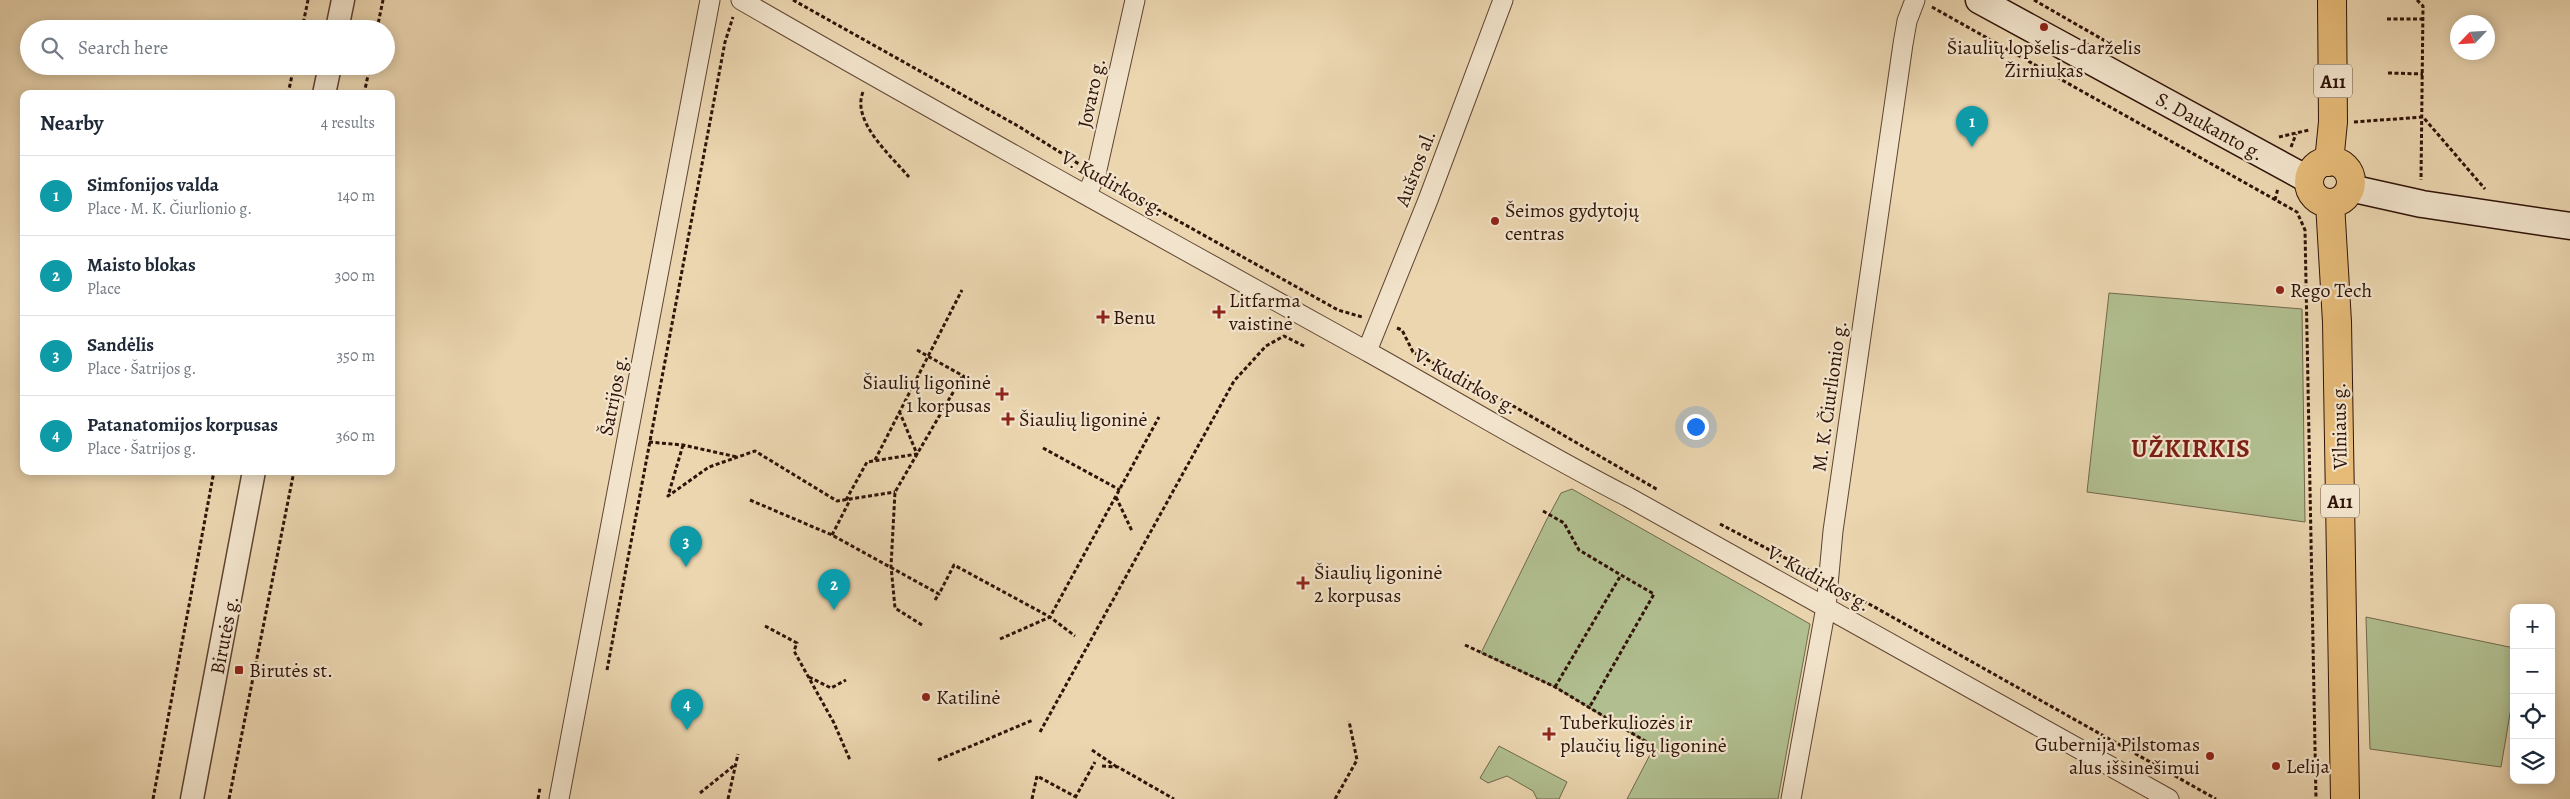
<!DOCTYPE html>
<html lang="en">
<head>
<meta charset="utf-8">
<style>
  :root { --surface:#fff; --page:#f6f6f7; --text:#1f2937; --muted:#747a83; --line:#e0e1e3; --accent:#0f766e }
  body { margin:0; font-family:Alegreya,serif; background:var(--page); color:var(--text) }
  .controls { position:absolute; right:15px; bottom:15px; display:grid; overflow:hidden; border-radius:10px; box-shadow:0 2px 12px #0003 }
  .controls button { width:45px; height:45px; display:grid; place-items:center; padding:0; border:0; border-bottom:1px solid var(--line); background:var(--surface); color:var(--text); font:25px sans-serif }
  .compass { position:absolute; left:2450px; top:15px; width:45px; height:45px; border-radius:50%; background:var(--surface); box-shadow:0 2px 12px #0003; rotate:245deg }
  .you { position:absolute; left:1695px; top:426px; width:18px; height:18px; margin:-12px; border:4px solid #fff; border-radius:50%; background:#1a73e8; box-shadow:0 0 0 8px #1a73e833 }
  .badge { display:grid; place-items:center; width:32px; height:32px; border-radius:50%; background:var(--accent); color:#fff; font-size:16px; font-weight:700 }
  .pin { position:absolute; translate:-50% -41px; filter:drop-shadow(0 1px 2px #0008) }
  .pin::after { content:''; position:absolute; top:26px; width:18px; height:15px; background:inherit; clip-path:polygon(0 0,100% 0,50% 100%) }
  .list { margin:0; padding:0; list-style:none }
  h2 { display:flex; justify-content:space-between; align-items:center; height:65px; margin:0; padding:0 20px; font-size:21px }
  h2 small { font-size:16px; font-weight:400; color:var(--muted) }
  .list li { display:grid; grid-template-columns:32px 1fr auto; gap:15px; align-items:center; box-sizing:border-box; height:80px; padding:0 20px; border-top:1px solid var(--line) }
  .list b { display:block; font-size:19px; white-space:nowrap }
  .list p { margin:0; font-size:16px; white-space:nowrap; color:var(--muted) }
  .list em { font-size:16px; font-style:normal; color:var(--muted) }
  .icon { flex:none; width:28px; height:28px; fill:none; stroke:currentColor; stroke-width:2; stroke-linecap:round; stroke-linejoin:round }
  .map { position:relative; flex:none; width:2570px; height:799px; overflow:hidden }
  .search { position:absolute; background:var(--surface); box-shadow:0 2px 12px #0003; left:20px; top:20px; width:375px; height:55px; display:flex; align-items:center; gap:12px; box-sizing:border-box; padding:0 18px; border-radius:28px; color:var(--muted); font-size:19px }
  .panel { position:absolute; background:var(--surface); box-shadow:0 2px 12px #0003; left:20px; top:90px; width:375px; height:385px; border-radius:10px }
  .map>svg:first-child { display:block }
  .green { fill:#b1bf90; stroke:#70694c }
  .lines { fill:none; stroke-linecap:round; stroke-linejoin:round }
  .minor-casing { stroke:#5f4432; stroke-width:21 }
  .tertiary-casing { stroke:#5f4432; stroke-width:25 }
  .secondary-casing { stroke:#301308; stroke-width:29 }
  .trunk-casing { stroke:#301308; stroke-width:30 }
  .path { stroke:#301308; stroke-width:3; stroke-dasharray:4 2.5; stroke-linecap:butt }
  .minor { stroke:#f2e4cc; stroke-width:19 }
  .tertiary { stroke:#f2e4cc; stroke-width:22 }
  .secondary { stroke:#f2e4cc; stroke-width:26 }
  .trunk { stroke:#e6bb78; stroke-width:28 }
  .poi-dot { fill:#8f2418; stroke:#f2e4cc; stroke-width:2 }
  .labels { text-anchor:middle; stroke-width:4.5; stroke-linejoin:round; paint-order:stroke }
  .shield { fill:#f2e4cc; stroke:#6a5243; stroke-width:1 }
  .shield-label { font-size:19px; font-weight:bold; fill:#301308 }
  .poi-label { font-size:20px; fill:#301308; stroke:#f2e4cc; text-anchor:start }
  .street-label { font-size:20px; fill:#301308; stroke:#f2e4cc }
  .district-label { font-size:25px; font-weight:bold; letter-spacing:1px; fill:#7a1f14; stroke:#f2e4cc }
</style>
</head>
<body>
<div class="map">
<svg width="2570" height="799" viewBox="0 0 2570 799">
  <rect width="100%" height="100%" fill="#ebd6b0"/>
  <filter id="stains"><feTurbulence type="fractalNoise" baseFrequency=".004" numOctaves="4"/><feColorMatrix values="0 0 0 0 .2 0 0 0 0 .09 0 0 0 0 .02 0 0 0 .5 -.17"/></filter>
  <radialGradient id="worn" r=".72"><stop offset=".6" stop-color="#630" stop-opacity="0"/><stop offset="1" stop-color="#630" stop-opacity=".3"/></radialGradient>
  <path class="green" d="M2109 293 2302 309 2305 522 2087 492Z
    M1572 489 1810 624 1778 799H1627L1654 747 1555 687 1481 653 1546 521 1561 493Z
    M2366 617 2514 648V690L2501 767 2370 749Z
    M1499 746 1567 782 1559 799H1537L1533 791 1507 776 1488 783 1480 778Z"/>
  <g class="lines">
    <g class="minor-casing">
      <path id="minor" d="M741 0C949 120 1159 236 1370 353 1456 401 1540 452 1628 497L2169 799
        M1087 194 1096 174 1135 0
        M1367 351 1428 200 1503 0
        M559 799 710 0
        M1791 799 1826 607 1833 531 1903 44 1907 21 1915 0"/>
    </g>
    <g class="tertiary-casing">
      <path id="tertiary" d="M337 29 343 0
        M324 94 330 66
        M192 799 254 471"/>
    </g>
    <g class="secondary-casing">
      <path id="secondary" d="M1979 0 2309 180
        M2350 188 2422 204 2570 226"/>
    </g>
    <g class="trunk-casing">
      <path id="trunk" d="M2309 182a21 21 0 1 1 42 0a21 21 0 1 1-42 0Z
        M2329 162 2333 122 2332 0
        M2330 203 2337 322 2345 799"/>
    </g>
    <path class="path" d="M793 0 1018 126 1079 164
      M2034 0 2107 42
      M2417 0 2423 6 2421 180
      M1932 7 2297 212 2305 230 2316 799
      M2387 19H2423
      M302 29 308 0
      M377 29 383 0
      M2388 73 2423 74
      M863 92C851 121 891 156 909 177
      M288 94 294 66
      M364 94 370 66
      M2354 122 2423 117 2485 189
      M2279 137 2309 130
      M2291 147 2296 134
      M1112 184 1338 310 1362 317
      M2275 200 2278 188
      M1397 328 1402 330 1413 352 1515 407 1658 490
      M917 350 981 386
      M649 442 683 445 737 457
      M683 445 668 496 709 467 755 451 837 501 895 492
      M1043 448 1120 490
      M875 460 962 290
      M1116 497 1132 531
      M750 500 832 535 939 594 954 565 1050 617 1075 636
      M846 500 867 462 917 454 900 413
      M1543 511 1564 523 1579 550 1621 575
      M1720 524 1812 572
      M832 535 850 500
      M1846 591 2216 799
      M935 600 939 594
      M922 625 895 608 891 566 895 492 962 377
      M765 626 797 643 794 651 834 723 850 760
      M1000 639 1050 617 1159 417
      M1465 645 1555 687 1655 747
      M607 670 725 42 733 17
      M809 677 831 688 846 680
      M1555 687 1621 575 1654 594 1589 708
      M1040 732 1234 381 1266 346 1284 336 1304 346
      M1092 750 1117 767
      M938 760 1033 720
      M1102 766 1118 767 1174 799
      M700 793 736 764
      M1075 798 1095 762
      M153 799 214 471
      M229 799 294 471
      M538 799 540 788
      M728 799 738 754
      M1032 799 1037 776 1076 797
      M1335 799 1357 760 1349 721"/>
    <use href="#minor" class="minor"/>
    <use href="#tertiary" class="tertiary"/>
    <use href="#secondary" class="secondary"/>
    <use href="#trunk" class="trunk"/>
  </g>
  <g class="poi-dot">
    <circle cx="2044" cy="27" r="5"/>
    <circle cx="1495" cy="221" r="5"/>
    <circle cx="2280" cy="290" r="5"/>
    <path d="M1216.5 304.5h5v5h5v5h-5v5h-5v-5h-5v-5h5z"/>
    <path d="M1100.5 309.5h5v5h5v5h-5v5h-5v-5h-5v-5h5z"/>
    <path d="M999.5 386.5h5v5h5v5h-5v5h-5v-5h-5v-5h5z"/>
    <path d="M1005.5 411.5h5v5h5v5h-5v5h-5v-5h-5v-5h5z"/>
    <path d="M1300.5 575.5h5v5h5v5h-5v5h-5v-5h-5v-5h5z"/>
    <rect x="234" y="665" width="10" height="10" rx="2.5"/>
    <circle cx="926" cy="697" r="5"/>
    <path d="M1546.5 726.5h5v5h5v5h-5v5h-5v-5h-5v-5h5z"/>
    <circle cx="2210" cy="756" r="5"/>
    <circle cx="2276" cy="766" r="5"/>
  </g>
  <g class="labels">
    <g class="shield">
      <rect x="2314" y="64.5" width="38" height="33" rx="4"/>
      <rect x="2321" y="484.5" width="38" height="33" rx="4"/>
    </g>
    <g class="shield-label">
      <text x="2333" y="88">A11</text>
      <text x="2340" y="508">A11</text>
    </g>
    <g class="poi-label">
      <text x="2044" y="54" text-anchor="middle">Šiaulių lopšelis-darželis<tspan x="2044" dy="23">Žirniukas</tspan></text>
      <text x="1505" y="217">Šeimos gydytojų<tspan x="1505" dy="23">centras</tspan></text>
      <text x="2290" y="297">Rego Tech</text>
      <text x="1229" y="307">Litfarma<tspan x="1229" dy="23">vaistinė</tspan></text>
      <text x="1113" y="324">Benu</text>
      <text x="991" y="389" text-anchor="end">Šiaulių ligoninė<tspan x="991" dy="23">1 korpusas</tspan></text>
      <text x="1019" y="426">Šiaulių ligoninė</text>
      <text x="1314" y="579">Šiaulių ligoninė<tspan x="1314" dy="23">2 korpusas</tspan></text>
      <text x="249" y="677">Birutės st.</text>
      <text x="936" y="704">Katilinė</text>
      <text x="1560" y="729">Tuberkuliozės ir<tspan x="1560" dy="23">plaučių ligų ligoninė</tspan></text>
      <text x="2200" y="751" text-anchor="end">Gubernija Pilstomas<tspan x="2200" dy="23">alus išsinešimui</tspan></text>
      <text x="2286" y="773">Lelija</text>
    </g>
    <g class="street-label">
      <text transform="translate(1091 93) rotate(-78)" y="7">Jovaro g.</text>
      <text transform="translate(2210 126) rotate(29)" y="7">S. Daukanto g.</text>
      <text transform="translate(1415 168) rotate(-69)" y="7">Aušros al.</text>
      <text transform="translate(1113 183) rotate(29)" y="7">V. Kudirkos g.</text>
      <text transform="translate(1466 381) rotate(29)" y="7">V. Kudirkos g.</text>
      <text transform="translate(613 395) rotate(-79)" y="7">Šatrijos g.</text>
      <text transform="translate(1829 396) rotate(-82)" y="7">M. K. Čiurlionio g.</text>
      <text transform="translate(2339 426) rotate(-91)" y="7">Vilniaus g.</text>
      <text transform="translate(1819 578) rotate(29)" y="7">V. Kudirkos g.</text>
      <text transform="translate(224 635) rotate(-79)" y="7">Birutės g.</text>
    </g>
    <g class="district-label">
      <text x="2191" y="457">UŽKIRKIS</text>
    </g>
  </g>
  <rect width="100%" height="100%" filter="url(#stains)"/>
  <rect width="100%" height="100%" fill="url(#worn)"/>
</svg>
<div class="controls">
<button>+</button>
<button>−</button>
<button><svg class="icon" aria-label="locate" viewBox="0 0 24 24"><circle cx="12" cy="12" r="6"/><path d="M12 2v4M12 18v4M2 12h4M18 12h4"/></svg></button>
<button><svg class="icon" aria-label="layers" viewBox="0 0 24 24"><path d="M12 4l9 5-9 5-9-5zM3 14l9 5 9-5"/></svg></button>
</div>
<svg class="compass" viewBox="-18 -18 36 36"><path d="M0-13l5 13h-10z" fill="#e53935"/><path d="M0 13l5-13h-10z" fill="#747a83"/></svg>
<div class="you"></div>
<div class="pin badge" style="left:1972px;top:147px;background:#0f9aa8">1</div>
<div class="pin badge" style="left:834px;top:610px;background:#0f9aa8">2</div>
<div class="pin badge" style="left:686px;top:567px;background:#0f9aa8">3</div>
<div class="pin badge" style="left:687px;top:730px;background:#0f9aa8">4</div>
<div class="search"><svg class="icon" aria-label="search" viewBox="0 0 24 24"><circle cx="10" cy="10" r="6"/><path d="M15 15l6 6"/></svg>Search here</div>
<section class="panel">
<h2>Nearby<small>4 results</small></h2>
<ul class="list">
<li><span class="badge" style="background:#0f9aa8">1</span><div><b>Simfonijos valda</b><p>Place · M. K. Čiurlionio g.</p></div><em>140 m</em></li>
<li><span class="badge" style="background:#0f9aa8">2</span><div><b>Maisto blokas</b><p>Place</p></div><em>300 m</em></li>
<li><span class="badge" style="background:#0f9aa8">3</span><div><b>Sandėlis</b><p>Place · Šatrijos g.</p></div><em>350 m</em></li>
<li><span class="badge" style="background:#0f9aa8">4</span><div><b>Patanatomijos korpusas</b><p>Place · Šatrijos g.</p></div><em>360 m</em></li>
</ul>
</section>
</div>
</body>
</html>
